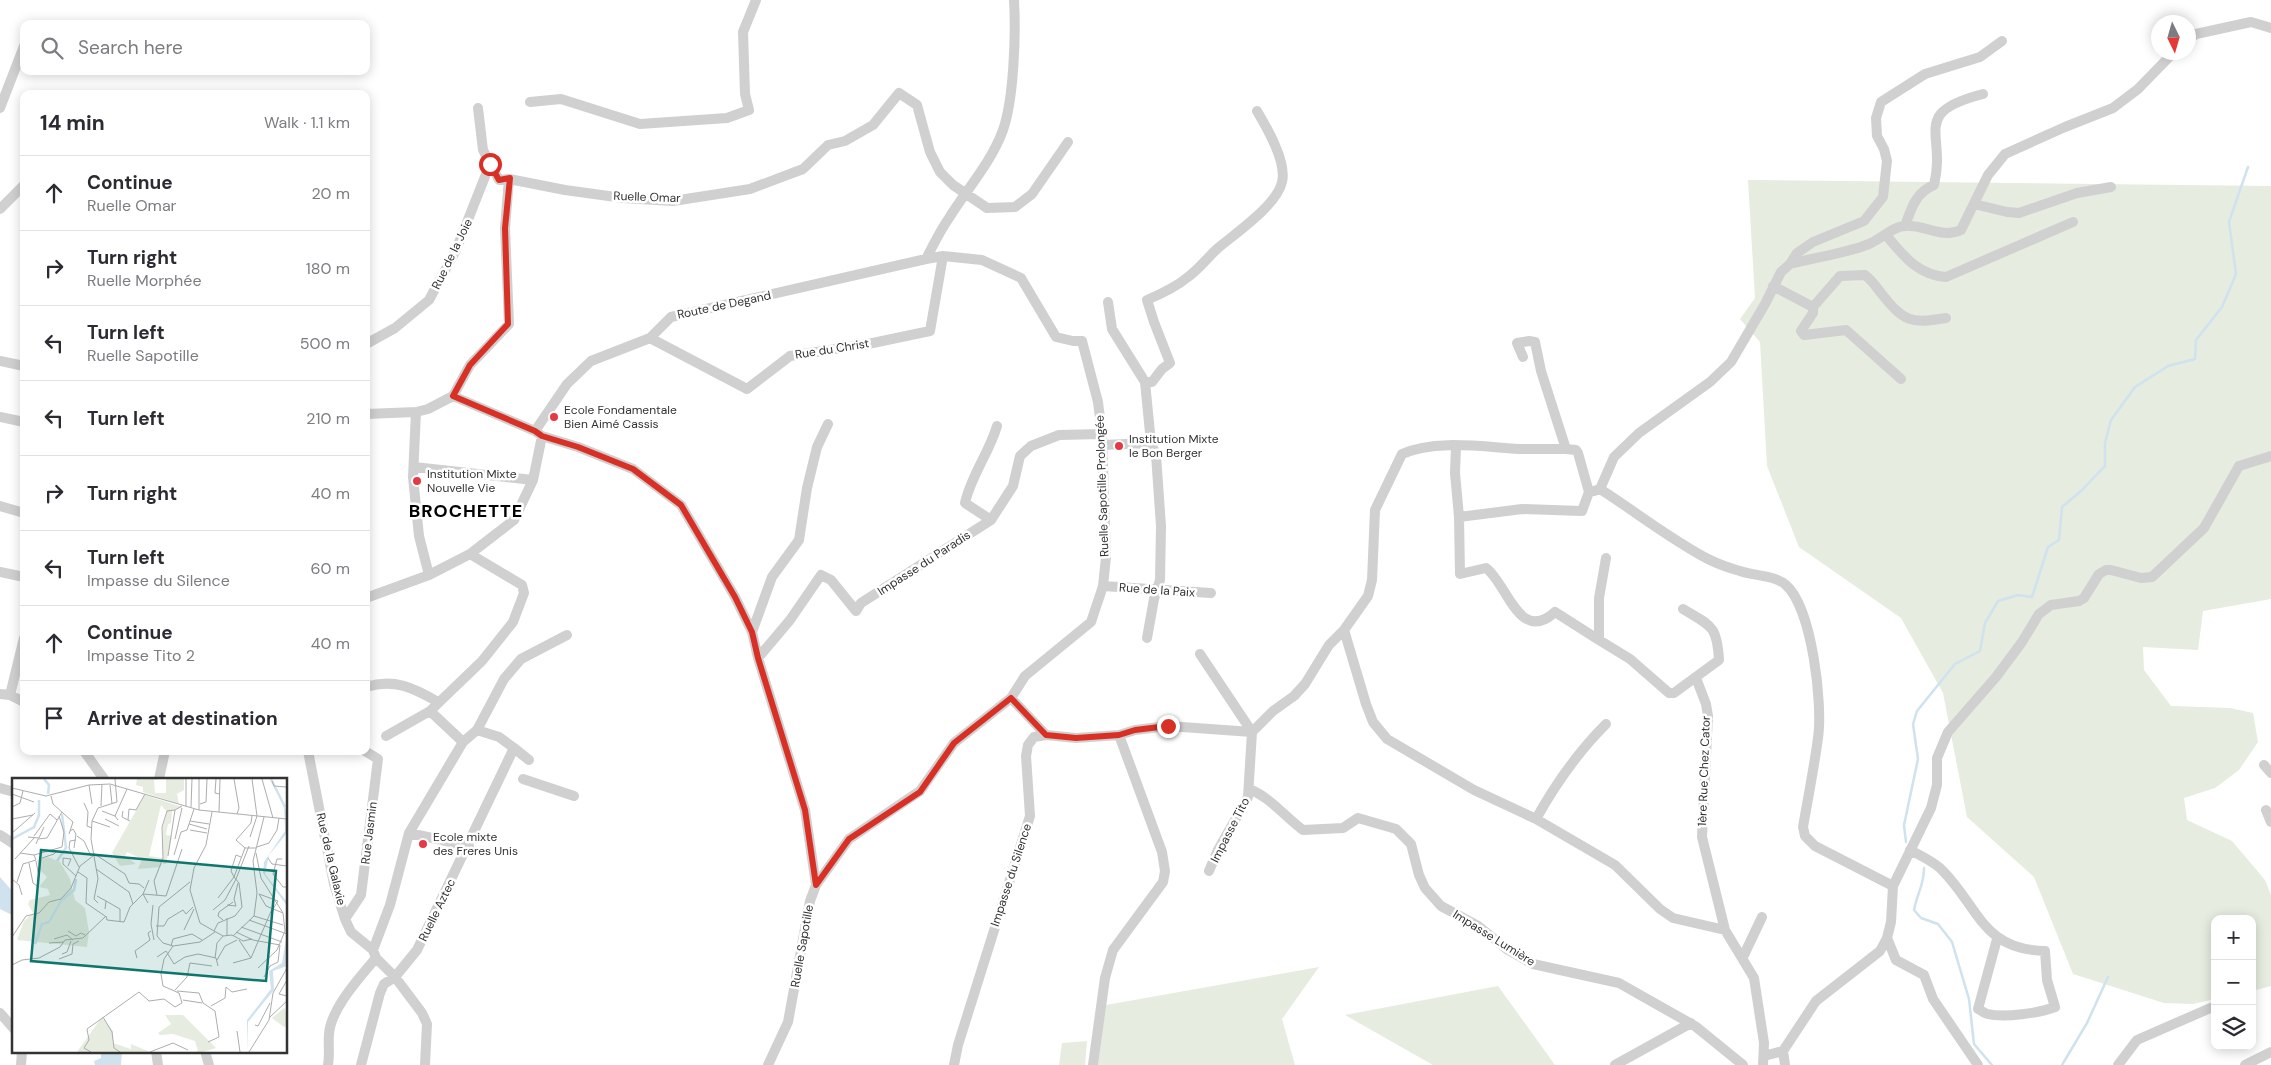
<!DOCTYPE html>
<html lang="en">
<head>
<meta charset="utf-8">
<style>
  :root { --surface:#fff; --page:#f2f2f3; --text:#2b2b33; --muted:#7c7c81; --line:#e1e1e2 }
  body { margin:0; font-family:"DM Sans",sans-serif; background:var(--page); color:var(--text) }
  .controls { position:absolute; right:15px; bottom:15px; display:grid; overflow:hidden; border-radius:10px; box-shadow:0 2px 12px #0003 }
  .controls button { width:45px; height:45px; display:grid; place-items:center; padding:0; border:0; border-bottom:1px solid var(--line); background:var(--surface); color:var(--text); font:25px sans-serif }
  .compass { position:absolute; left:2151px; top:15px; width:45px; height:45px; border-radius:50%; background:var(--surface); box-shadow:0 2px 12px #0003; rotate:175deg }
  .stop { position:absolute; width:15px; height:15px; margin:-11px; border:4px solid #d93025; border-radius:50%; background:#fff }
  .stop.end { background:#d93025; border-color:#fff; box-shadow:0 1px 5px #0008 }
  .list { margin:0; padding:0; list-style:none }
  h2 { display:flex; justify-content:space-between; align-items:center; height:65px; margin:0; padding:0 20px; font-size:21px }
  h2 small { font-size:16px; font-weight:400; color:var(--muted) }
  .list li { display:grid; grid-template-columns:32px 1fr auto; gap:15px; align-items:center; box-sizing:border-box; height:75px; padding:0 20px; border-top:1px solid var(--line) }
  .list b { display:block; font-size:19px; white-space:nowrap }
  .list p { margin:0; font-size:16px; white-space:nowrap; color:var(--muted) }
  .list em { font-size:16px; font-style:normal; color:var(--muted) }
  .icon { flex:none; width:28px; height:28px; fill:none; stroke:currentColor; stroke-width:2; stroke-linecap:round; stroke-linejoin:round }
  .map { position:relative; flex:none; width:2271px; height:1065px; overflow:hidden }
  .search { position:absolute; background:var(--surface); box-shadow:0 2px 12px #0003; left:20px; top:20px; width:350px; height:55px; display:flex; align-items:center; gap:12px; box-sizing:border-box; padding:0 18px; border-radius:10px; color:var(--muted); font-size:19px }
  .panel { position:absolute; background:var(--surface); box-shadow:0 2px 12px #0003; left:20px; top:90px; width:350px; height:665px; border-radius:10px }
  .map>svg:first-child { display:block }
  .green { fill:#e6ecdf }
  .water { fill:#cfe2ee }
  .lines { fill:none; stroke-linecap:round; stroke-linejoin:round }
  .stream { stroke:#cfe2ee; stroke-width:2.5 }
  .minor { stroke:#d0d0d0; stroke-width:10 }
  .route { stroke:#d93025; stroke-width:6 }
  .poi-dot { fill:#e63946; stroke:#fff; stroke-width:2 }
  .labels { text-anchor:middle; stroke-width:5; stroke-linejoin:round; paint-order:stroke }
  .street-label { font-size:12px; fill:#333; stroke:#fff }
  .poi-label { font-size:12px; fill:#333; stroke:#fff; text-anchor:start }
  .district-label { font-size:18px; font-weight:bold; letter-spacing:1px; fill:#000; stroke:#fff }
  .inset-river { fill:none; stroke:#cfe2ee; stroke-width:2.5 }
  .inset-road { fill:none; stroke:#adadad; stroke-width:1 }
  .view { fill:#0f766e; fill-opacity:0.15; stroke:#0f766e; stroke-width:2.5 }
  .inset-edge { fill:none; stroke:#333; stroke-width:2.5 }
</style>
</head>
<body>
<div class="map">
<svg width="2271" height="1065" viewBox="0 0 2271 1065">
  <rect width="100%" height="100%" fill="#fff"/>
  <path class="green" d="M1748 180 2271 186V599L2203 611 2198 650 2143 647 2144 670 2171 706 2230 708 2253 713 2258 742 2239 770 2215 788 2184 798 2187 820 2232 841 2265 880 2271 895V986L2252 991V919H2215V999L2193 1004 2164 1003 2073 974 2034 877 1967 817 1943 693 1901 618 1799 547 1767 466 1760 342 1740 319 1755 298Z
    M1319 967 1282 1019 1295 1065H1098L1106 1005Z
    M1498 986 1555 1065H1433L1345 1015Z
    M1087 1041 1085 1065H1059L1062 1043Z"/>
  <path class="water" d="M0 877 14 893V916L0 909Z
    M101 1051H122L121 1065H95L94 1061 101 1058Z"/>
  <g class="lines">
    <path class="stream" d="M1906 842 1904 825 1918 759 1913 724 1917 711 1955 664 1980 651 1985 623 1998 601 2018 595 2032 597 2048 547 2059 540 2062 507 2081 491 2105 466V443L2111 420 2135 387 2168 366 2195 359 2196 340 2222 307 2236 274 2229 222 2248 167
      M1924 868C1924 886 1917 893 1914 910L1921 918 1938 924 1952 942 1969 999 1974 1044 1992 1065
      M2062 1065 2087 1023 2108 977"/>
    <path class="minor" d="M2188 40 2196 34 2251 22 2271 28
      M530 102 561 99 640 124 727 118 749 110 745 94 743 32 756 0
      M0 108 24 46
      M478 108 483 150 499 180 509 179 565 190 623 198 673 201 750 189 803 169 828 145 845 141 873 125 899 93 917 105 930 152 940 172 953 185 987 208 1015 207 1032 194 1068 142
      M1974 204 2007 212 2019 213 2077 193 2111 187
      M0 209 24 185
      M1905 226C1911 209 1916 192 1934 185 1947 133 1909 113 1983 94
      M1886 235C1903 255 1917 275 1946 277L2073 222
      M926 259C933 245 940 231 949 218 967 189 991 163 1003 130 1014 98 1016 34 1014 0
      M1790 264 1797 253 1813 242 1864 221 1883 197 1887 161 1884 149 1877 136 1876 118 1881 102 1925 74 1980 57 2002 41
      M1773 286 1813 307 1840 276 1865 275C1872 280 1876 287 1881 293 1904 322 1910 324 1946 318
      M1108 302 1112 329 1145 382 1151 443 1156 455 1161 526 1160 580 1154 599 1147 638
      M1813 307V313L1801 331 1804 335 1846 330 1901 379
      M650 338 747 389 790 356 868 344 930 331 943 256
      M366 344 395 328 429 300 456 250 490 164
      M1523 357 1517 343 1529 341 1535 342 1541 371 1566 449
      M0 361 24 366
      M1145 382H1152L1162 369 1170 363 1154 322 1147 300C1161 294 1176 287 1188 277 1199 269 1208 257 1218 248 1236 233 1277 205 1282 182 1287 162 1267 128 1257 111
      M453 396 535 431 542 436 578 447 633 469 681 505 735 597 752 632 758 658 805 810 816 885 810 901 788 1022 768 1065
      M453 396 470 365 509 324 505 228 509 179
      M416 412 413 477 419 536 429 575
      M366 414 416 412 428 409 453 396
      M0 417 24 422
      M535 431 567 384 591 361 650 338 671 317 926 259 943 256 982 260 1021 278 1056 337 1073 341H1082L1098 402 1102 434 1106 557 1103 586 1091 622 1025 676 1011 698 954 743 920 791 849 839 816 885
      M1102 445 1151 443
      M1456 446 1455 473 1459 517 1460 574 1486 568C1507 583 1519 645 1555 612L1599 640
      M414 467 533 480
      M1600 489 1614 457 1639 433 1710 382 1731 362 1765 304 1781 272 1790 264C1816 257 1844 254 1869 244 1881 239 1892 227 1904 226 1924 224 1941 239 1961 230L1988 175 2005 154 2065 127 2113 108 2138 89 2174 52
      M1594 491 1600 489C1636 512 1670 539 1708 559 1718 564 1729 568 1740 571 1754 576 1775 575 1786 585 1812 608 1823 704 1818 738 1814 768 1808 798 1803 827L1805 836 1815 846 1893 886
      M0 506 24 513
      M991 520 965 503C971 476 989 453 997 426
      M1606 558 1599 598V640L1630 659 1669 693H1674L1719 660C1717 625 1711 626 1683 609
      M0 572 24 577
      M1103 586 1211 593
      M366 598 429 575 470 554 514 520 533 480 542 436
      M1344 630 1366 704 1373 722 1387 739 1474 790 1536 819 1615 865 1660 909 1673 918 1725 930
      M752 632 772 577 799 540 807 488 817 447 828 424
      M1200 654 1252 732 1248 797 1218 850 1209 871
      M758 658 790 620 821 575 831 580 856 611 861 603 991 520 1013 486 1020 456 1031 446 1059 435 1102 434
      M1696 678 1706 704 1708 716 1702 837 1725 930 1754 978 1764 1043 1763 1065
      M366 687C394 678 414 688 438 702
      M0 694 10 695 24 702
      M10 695 24 638
      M1011 698 1046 735
      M430 711 463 742
      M477 730 499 737 514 748
      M386 736 430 711 482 661 513 622 524 593 522 585 470 554
      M84 751 104 779
      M308 751 334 884 345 919 351 932 373 950 376 958 395 977 417 950 514 748 529 760
      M2264 765 2271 773
      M159 779 165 751
      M523 779 574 796
      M0 788 14 792
      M1249 789C1270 797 1284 816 1303 830L1343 828 1358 818 1396 829 1411 844 1419 875 1425 888 1441 906 1478 926 1508 950 1533 964 1619 983 1695 1026 1743 1065
      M2266 810 2271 822
      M1536 819C1556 783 1577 753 1606 724
      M409 833 469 846
      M0 835 14 844
      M1910 850C1921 856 1935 862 1943 871 1979 908 1983 950 2045 951L2047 980 2055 1007C2040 1013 2004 1018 1988 1014 1985 1014 1981 1010 1978 1009L1997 939
      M345 919 361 895 378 759 365 751
      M1887 938 1896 960 1924 975 1933 999 1978 1065
      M373 950 390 905 409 833 463 742 477 730 504 679 521 659 567 635
      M1743 957 1762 917
      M0 1013 14 1029
      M156 1051 158 1065
      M205 1051 209 1065
      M1783 1051 1785 1065
      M1764 1056 1783 1051 1816 1001 1880 951 1887 938 1891 922 1893 886 1931 808 1937 785V758L1948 732 1996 677 2022 642 2039 614 2051 605 2079 601 2084 598 2099 574 2106 570H2111L2141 578 2152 577 2204 528 2239 466 2271 456
      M21 1065 22 1051
      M328 1065C330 1054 328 1045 329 1034 331 1008 360 977 376 958
      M361 1065 380 993 384 984 395 977 422 1013 427 1024 425 1065
      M954 1065 958 1045 1030 816 1026 756 1028 745 1034 737 1046 735 1076 738 1119 735 1135 730 1168 726 1252 732 1273 711 1294 696 1305 684 1329 645 1344 630 1368 596 1372 580 1375 510 1402 454C1435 439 1484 447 1519 449 1534 449 1550 449 1566 449L1576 450 1578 453 1589 492 1582 511 1522 509 1459 517
      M1093 1065 1105 978 1113 950 1163 882 1165 871 1162 852 1119 735
      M1615 1065 1691 1023
      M2118 1065 2137 1040 2215 1006
      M2245 1065 2271 1052"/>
  </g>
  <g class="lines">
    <path class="route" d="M490 164 499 180 510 178 505 228 508 324 470 365 453 396 535 431 542 436 578 447 633 469 681 505 735 597 752 632 758 658 805 810 816 885 849 839 920 792 954 743 1011 698 1046 735 1076 738 1119 735 1135 730 1168 726"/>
  </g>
  <g class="poi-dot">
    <circle cx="554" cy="417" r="5"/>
    <circle cx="1119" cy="446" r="5"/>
    <circle cx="417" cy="481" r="5"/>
    <circle cx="423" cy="844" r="5"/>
  </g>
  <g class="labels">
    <g class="street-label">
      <text transform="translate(647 197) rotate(2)" y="4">Ruelle Omar</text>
      <text transform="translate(452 254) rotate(-64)" y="4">Rue de la Joie</text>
      <text transform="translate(724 305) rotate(-12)" y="4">Route de Degand</text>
      <text transform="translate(832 349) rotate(-9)" y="4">Rue du Christ</text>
      <text transform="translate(1102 486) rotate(-92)" y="4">Ruelle Sapotille Prolongée</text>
      <text transform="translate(924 563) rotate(-33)" y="4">Impasse du Paradis</text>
      <text transform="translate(1157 590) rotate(4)" y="4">Rue de la Paix</text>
      <text transform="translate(1704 771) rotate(-88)" y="4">1ère Rue Chez Cator</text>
      <text transform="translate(1230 830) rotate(-63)" y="4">Impasse Tito</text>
      <text transform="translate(369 833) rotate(-83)" y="4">Rue Jasmin</text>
      <text transform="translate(331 859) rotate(77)" y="4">Rue de la Galaxie</text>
      <text transform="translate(1011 875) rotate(-72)" y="4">Impasse du Silence</text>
      <text transform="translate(437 910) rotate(-64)" y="4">Ruelle Aztec</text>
      <text transform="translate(1494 938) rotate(32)" y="4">Impasse Lumière</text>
      <text transform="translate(802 946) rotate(-80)" y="4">Ruelle Sapotille</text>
    </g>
    <g class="poi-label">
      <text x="564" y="414">Ecole Fondamentale<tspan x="564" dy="14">Bien Aimé Cassis</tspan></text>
      <text x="1129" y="443">Institution Mixte<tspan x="1129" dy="14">le Bon Berger</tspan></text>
      <text x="427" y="478">Institution Mixte<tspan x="427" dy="14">Nouvelle Vie</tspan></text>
      <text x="433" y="841">Ecole mixte<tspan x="433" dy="14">des Freres Unis</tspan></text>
    </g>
    <g class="district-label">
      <text x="466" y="517">BROCHETTE</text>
    </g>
  </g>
  <g transform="translate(12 778)">
    <rect width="275" height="275" fill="#fff"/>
    <path d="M125 1H148L142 2 143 15H154V1H172V12L165 16 167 26 131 14V9L124 7ZM133 17 170 29 160 33 159 45 156 46 154 57 160 58 154 86H151V49L155 34 149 27 137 78 151 80 149 89 126 91 130 81 115 74 113 78 124 86 108 88 100 75ZM36 79 48 84 58 101 63 122 73 130 77 154 75 169 5 162 12 143 21 135 16 126 18 122 38 117 36 111 27 109 35 99 28 92 25 82ZM272 230 275 235V248L272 249 260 240ZM153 237H171L204 270 191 274H183L186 273 183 263 161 256 148 257 146 255 159 246ZM90 239 101 253V265L119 271V266L138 274H65Z" fill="#e6ecdf"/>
    <path d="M272 26 275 36V55L257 77 253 96 275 124V128L251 95 252 84 273 53ZM275 155V188L261 193 262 212 236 244 235 274V242L259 211 257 193 270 185Z" fill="#cfe2ee"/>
    <path class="inset-river" d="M32 1 37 7 36 16M259 1 273 29M0 61 22 49 27 37V22M45 83 54 70 50 36M23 166 30 146 37 144 49 123 62 112 64 101"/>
    <path class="inset-road" d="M174 1V28M187 1V32M204 1 203 15 208 16M222 1 227 30 225 36M250 1 261 40M260 3 262 8 274 9M275 5V24M77 7 80 26M98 7 100 26M0 10 34 18 77 7 98 6 187 32 275 41M0 16 22 24M39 18 41 26 61 44 57 56M72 25 76 34 75 48 80 50M188 26 194 24 195 1M89 28 90 6M0 29 8 25 11 13M179 29 180 1M90 33 103 38 106 42M111 33 110 39 118 43M200 34 194 67 182 90 178 112 188 145 211 158M207 34 208 1M103 38 115 11M240 38 239 45 224 62 233 70H244M0 41 21 37M93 41 107 48M116 42 117 31 124 32 133 16M80 43 98 49M178 43 197 46M177 46 195 51M178 52 195 55M58 53 61 51 64 56 62 70M0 55 23 35M22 58 38 36 45 42M65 58 72 63 79 78M16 59 27 60 32 49M238 59 245 38 240 1M163 61 170 30M64 62 58 63 57 70 67 89M24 66 26 61 35 60 50 34M245 69 257 65 265 52 267 40M8 75 22 77 24 82 11 86M81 75 113 96 117 105 127 106 132 110M244 75 249 100 271 135 273 153 265 172 246 190M22 77 50 69 52 54 47 38M162 77 169 54 175 52 182 31M156 78 163 32 170 28M229 79 224 77 219 93 222 99 233 70M30 80 42 76 46 72M256 80 260 86 275 88M3 81 23 59M270 81H265L261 96 271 109H275M24 83 27 99M17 85 21 105 25 108M56 88 59 81 51 80V86L64 98M84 91 117 114 121 126M66 94 75 100 74 125 93 138M0 101 7 107 10 117M224 101 237 68M5 104 11 86M178 104 147 129 145 158 151 165 161 168 188 164 203 154M247 116 254 128 271 135M247 116 266 123 261 131M145 117 142 103 151 80 150 49 155 33 163 32M85 118 94 123 93 131M94 123 108 131V144M86 125 82 121 86 101 79 61 80 43 86 30 105 24 103 1M136 125 131 116 137 102M141 127 139 146 142 162M215 127 224 128 222 121 226 105M201 132 213 122 224 101M94 138 95 142 112 144 118 129 131 116 154 118 170 71M242 138 271 147M211 142 206 138 207 134 221 124M237 142 275 156M144 148H152L156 141 171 132 174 136 181 129M229 149 270 164M172 152 182 131M56 153 64 158 69 155 73 157M202 153 206 145 223 138 230 129 227 105 222 99 206 120M224 154 241 162 268 167 266 184 258 188 252 199M215 157V140M211 158 220 157 231 163 240 161M221 158 242 138 245 115 241 83 252 39M0 159 14 138 27 135 37 124 49 121 59 110 68 88 81 78M42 161 55 157 61 162M227 162 239 180M37 165 52 164M159 168 161 161 180 156 190 162M50 176 55 174 59 163M145 179 154 173 162 186 173 179 186 176 204 180 206 188M125 180 123 173 138 162 136 155 139 153M203 180 205 165 211 158M47 181 60 176 61 166 67 163M205 182 213 168 225 162M221 185 239 180 260 131M0 187 10 182 27 180 48 169 53 162 71 160 94 138M275 202 267 216 275 218M163 212 175 199 178 185 200 188M165 213 187 215 191 225 203 233 207 259 196 264M171 222 190 225M199 228 213 220 214 209 220 214 235 211M91 239 100 254 102 270 108 274M258 239 275 223M243 247 246 248 258 225M225 253 228 274M79 274 72 270 77 262 75 251 127 214 137 223 152 221 163 229 170 225 167 215 151 208 149 196 152 181 161 168M138 274 161 265 176 272M237 274 257 242 261 215 275 190"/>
    <path class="view" d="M29 72 264 93 254 203 19 183Z"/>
    <rect width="275" height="275" class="inset-edge"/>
  </g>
</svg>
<div class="controls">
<button>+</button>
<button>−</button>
<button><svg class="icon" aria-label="layers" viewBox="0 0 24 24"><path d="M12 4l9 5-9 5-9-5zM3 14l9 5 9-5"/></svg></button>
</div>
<svg class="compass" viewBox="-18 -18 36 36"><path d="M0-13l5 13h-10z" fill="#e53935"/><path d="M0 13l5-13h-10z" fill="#7c7c81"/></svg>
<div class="stop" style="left:490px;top:164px"></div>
<div class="stop end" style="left:1168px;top:726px"></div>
<div class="search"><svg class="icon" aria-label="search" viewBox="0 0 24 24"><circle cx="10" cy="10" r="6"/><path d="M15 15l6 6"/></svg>Search here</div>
<section class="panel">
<h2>14 min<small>Walk · 1.1 km</small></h2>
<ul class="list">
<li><svg class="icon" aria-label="ahead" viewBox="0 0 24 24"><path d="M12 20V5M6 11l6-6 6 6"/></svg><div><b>Continue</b><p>Ruelle Omar</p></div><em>20 m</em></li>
<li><svg class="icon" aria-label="right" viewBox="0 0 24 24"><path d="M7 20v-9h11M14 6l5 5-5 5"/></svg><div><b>Turn right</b><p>Ruelle Morphée</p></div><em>180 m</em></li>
<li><svg class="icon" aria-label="left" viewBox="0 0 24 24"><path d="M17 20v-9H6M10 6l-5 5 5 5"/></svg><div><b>Turn left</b><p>Ruelle Sapotille</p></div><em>500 m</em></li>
<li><svg class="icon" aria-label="left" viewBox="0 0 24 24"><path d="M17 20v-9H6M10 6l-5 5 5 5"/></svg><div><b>Turn left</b></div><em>210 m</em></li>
<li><svg class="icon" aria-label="right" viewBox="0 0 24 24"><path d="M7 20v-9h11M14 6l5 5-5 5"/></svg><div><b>Turn right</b></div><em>40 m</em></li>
<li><svg class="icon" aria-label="left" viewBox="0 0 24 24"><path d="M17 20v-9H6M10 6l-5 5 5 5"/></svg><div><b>Turn left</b><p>Impasse du Silence</p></div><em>60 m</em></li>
<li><svg class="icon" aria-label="ahead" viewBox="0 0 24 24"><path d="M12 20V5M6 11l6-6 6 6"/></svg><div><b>Continue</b><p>Impasse Tito 2</p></div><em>40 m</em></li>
<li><svg class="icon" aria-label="arrive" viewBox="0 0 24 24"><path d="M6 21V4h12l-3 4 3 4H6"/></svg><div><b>Arrive at destination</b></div></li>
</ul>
</section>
</div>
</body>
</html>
